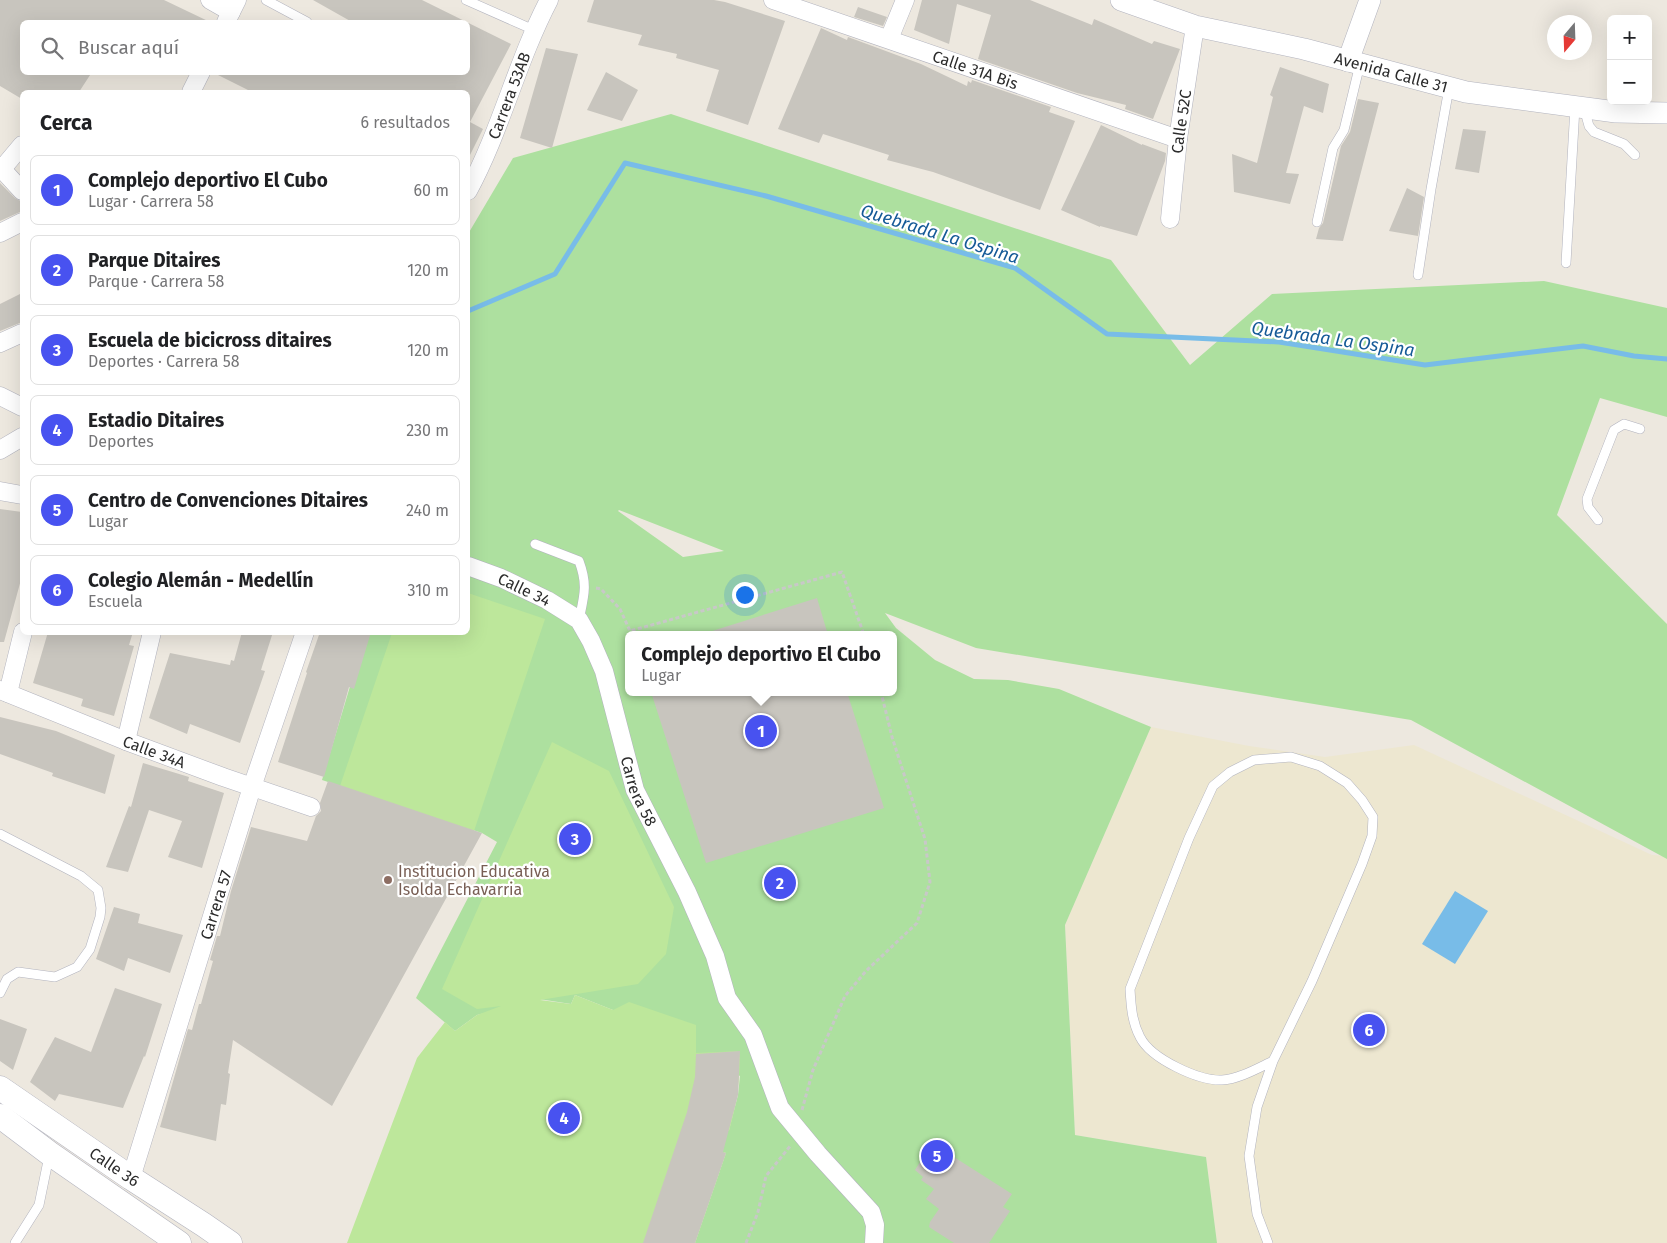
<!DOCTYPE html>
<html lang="es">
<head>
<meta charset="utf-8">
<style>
  :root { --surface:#fff; --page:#f2f2f2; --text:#202124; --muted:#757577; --line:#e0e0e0; --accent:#4852f0 }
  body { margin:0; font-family:"Fira Sans",sans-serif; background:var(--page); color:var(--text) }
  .controls { position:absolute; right:15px; top:15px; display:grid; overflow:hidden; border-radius:8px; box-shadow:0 5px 20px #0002 }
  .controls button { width:45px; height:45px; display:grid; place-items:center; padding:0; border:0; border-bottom:1px solid var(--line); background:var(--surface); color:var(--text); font:25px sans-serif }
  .compass { position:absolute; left:1547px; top:15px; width:45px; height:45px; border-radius:50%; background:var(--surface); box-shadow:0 5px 20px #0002; rotate:199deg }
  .you { position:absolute; left:744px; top:594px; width:18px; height:18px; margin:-12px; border:4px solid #fff; border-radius:50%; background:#1a73e8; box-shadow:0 0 0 8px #1a73e833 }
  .badge { display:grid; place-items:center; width:32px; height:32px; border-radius:50%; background:var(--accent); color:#fff; font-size:16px; font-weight:700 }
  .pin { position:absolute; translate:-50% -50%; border:2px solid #fff; box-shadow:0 1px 5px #0006 }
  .popup { position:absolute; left:625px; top:631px; width:272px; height:65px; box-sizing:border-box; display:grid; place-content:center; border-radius:8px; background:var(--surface); filter:drop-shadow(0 1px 4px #0005); font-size:16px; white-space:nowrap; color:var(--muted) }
  .popup b { font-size:19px; color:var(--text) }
  .popup::after { content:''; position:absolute; left:50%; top:100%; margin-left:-10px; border:10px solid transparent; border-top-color:var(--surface) }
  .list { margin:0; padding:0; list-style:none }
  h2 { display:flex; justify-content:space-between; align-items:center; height:65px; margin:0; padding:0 20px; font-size:21px }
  h2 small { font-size:16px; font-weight:400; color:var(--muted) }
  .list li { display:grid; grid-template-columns:32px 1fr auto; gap:15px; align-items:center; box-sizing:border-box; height:70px; margin:0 10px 10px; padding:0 10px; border:1px solid var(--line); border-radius:8px }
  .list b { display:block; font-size:19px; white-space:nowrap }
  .list p { margin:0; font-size:16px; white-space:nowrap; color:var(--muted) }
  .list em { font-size:16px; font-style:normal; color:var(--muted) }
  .icon { flex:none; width:28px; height:28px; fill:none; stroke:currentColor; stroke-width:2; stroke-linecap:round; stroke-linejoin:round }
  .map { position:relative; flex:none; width:1667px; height:1243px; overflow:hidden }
  .search { position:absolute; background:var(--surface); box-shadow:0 5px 20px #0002; left:20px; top:20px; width:450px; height:55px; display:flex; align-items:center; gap:12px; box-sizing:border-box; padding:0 18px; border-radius:8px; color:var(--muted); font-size:19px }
  .panel { position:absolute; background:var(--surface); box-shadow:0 5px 20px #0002; left:20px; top:90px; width:450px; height:545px; border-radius:8px }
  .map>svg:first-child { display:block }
  .education { fill:#ede7d0 }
  .green { fill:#ade09f; fill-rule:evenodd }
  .pitch { fill:#bde79b }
  .water { fill:#78bce8 }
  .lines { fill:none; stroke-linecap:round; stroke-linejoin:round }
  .stream { stroke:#78bce8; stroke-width:5 }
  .building { fill:#c8c5be }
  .service-casing { stroke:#b2b3be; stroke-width:10 }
  .minor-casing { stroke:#b2b3be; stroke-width:19 }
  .tertiary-casing { stroke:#b2b3be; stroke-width:22 }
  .secondary-casing { stroke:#b2b3be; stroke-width:25 }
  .path { stroke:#c8c8c8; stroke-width:3; stroke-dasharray:4 2.5; stroke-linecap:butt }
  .service { stroke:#fff; stroke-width:9 }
  .minor { stroke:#fff; stroke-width:18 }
  .tertiary { stroke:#fff; stroke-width:21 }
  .secondary { stroke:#fff; stroke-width:24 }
  .education-dot { fill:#8d6e63; stroke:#fff; stroke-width:2 }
  .labels { text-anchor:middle; stroke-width:4.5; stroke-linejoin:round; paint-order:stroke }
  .street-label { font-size:16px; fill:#2c2c2c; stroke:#fff }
  .education-label { font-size:16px; fill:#785e54; stroke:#fff; text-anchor:start }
  .water-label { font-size:18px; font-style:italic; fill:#155a97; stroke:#fff }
</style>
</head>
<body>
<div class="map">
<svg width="1667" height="1243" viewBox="0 0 1667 1243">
  <rect width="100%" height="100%" fill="#ede8df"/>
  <path class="education" d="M1151 727 1249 746 1325 757 1414 745 1652 855 1667 856V1243H1217L1206 1157 1075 1135 1065 925Z"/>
  <path class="green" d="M671 114 1111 260 1190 365 1272 294 1544 281 1667 308V417L1600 398 1557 515 1667 624V859L1411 720 976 648 885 613 896 628 935 660 974 679 1008 680 1059 689 1151 727 1065 925 1075 1135 1206 1157 1217 1243H695L726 1153 715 1149 722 1128 729 1130 738 1095 740 1076 613 1010 575 995 571 1004 539 999 477 1015 455 1031 416 998 497 842 482 833 322 780 366 633 468 632V234L513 158ZM618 511 619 510 724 551 683 557ZM628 635H894V692H628Z"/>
  <path class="pitch" d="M468 593 545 619 474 831 340 786 392 633 468 632Z
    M552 742 609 771 674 907 666 954 638 984 540 1000 571 1004 575 995 613 1010 629 1002 696 1025V1053L740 1051C740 1079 737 1104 729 1131L723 1128 715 1149 726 1153 695 1243H347L417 1058 445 1022 455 1031 477 1015 501 1006 477 1009 442 989Z"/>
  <path class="water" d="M1455 891 1488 911 1455 964 1422 944Z"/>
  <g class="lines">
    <path class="stream" d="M468 311 555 274 625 163 766 196 1015 268 1107 334 1279 342 1425 365 1583 346 1634 356 1667 359"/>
  </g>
  <path class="building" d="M0 0H164L210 22H22V72H92L79 92H22V99L0 86Z
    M313 0H422L511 44 470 122 483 129 468 159V92H252L212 72H468V22H352Z
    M594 0H714L725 2 785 21 748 125 706 111 719 70 676 58 677 54 638 45 642 35 587 22Z
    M922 0H1030L1092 25 1094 19 1152 44 1154 41 1180 49 1153 119 1125 109 1126 105 1077 93 978 59 991 15 957 4 949 44 914 30Z
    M858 7 887 17 883 26 854 17Z
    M821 28 847 40 848 37 921 64 967 86 968 81 971 83 972 80 1051 107 1049 112 1075 121 1040 210 933 172 887 160 889 155 823 134 819 143 778 129Z
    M546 48 578 54 552 148 520 138Z
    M1280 67 1329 84 1323 113 1304 106 1286 173 1299 174 1290 204 1234 192 1232 154 1257 163 1273 97 1270 95Z
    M606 72 638 90 622 121 587 110Z
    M1358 99 1379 103 1343 241 1316 239 1319 228 1323 223 1341 146 1350 132Z
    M1101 125 1142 145V144L1166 153 1165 161 1137 236 1100 226V227L1061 210Z
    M1463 129 1486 131 1479 173 1455 169Z
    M0 183 15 198 22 202V211L0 221Z
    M1407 188 1424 197 1418 236 1389 231Z
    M22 293V322L0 331V304Z
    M0 509 22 512V576L4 642H0Z
    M817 598 828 635H709V632Z
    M48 632H133L129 645 134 646 114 716 81 706 83 699 33 683Z
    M242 632H273L261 670 265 671 240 743 190 724 187 734 149 718 170 653 230 665 231 660 234 661Z
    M320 632H371L354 689 349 687 324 777 278 762 307 673 306 672Z
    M651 692H847L884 808 706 863Z
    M0 717 56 731 115 755 105 794 52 776 53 773 0 754Z
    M143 763 189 777 188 781 224 793 202 868 168 857 182 821 149 810 128 872 106 867 129 806 131 807Z
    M328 781 482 833 332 1106 233 1040 228 1073 230 1074 226 1105 221 1104 216 1141 160 1127 188 1029 192 1030 199 1004H201L213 961 210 960 217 936H220L231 891 251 827 307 841 316 816 321 811 320 803Z
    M114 907 140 914 138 923 183 935 170 973 128 958 124 971 96 959Z
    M115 988 162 1004 145 1057 144 1056 123 1108 59 1094 55 1101 30 1082 55 1037 91 1052Z
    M0 1019 27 1029 13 1070 0 1061Z
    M740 1051 738 1095 723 1152 726 1153 695 1243H643L687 1112 695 1077 696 1054Z
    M932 1143 1012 1194 1003 1207 1010 1211 989 1243H954L929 1227 930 1222 939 1209 926 1199 934 1189 921 1180 923 1177 915 1170Z"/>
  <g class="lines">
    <g class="service-casing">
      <path id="service" d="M266 0 307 22
        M466 0 534 30
        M1584 108 1589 126 1594 132 1624 144 1635 155
        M1317 222 1333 148 1344 130 1360 64
        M1566 263 1575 107
        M1418 275 1431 189 1449 88
        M1598 520 1588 507 1587 499 1614 430 1624 424 1640 429
        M535 544 579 561C588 585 584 596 579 620
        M0 834 81 876 98 890 101 908 100 917 90 949 77 967 55 977 18 972 7 979 0 993
        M15 1243 39 1205 49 1156
        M1268 1243 1257 1214 1249 1156 1257 1107 1273 1061 1312 981 1362 864 1372 836 1373 817 1362 800 1347 783 1320 766 1291 757 1254 760 1230 772 1213 786 1189 838 1130 989C1131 1006 1132 1022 1140 1037 1151 1059 1199 1081 1222 1080 1239 1079 1258 1068 1273 1061"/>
    </g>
    <g class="minor-casing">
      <g id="minor">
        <path d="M210 0 231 12"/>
        <path id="s1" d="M773 0 1178 139"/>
        <path d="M226 22 237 0"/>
        <path d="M889 39 905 0"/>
        <path d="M191 92 201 72"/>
        <path d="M0 167 22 191"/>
        <path d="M2 169 22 145"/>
        <path id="s2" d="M468 191C501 130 517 61 549 0"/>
        <path id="s3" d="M1170 219 1178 139 1195 26"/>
        <path d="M0 233 22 222"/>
        <path d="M0 343 22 333"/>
        <path d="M0 396 22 407"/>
        <path d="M0 450 22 437"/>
        <path d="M0 491 22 495"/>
        <path id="s4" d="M468 566 501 578 547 600 579 620 591 641 604 671 635 790 687 892 715 956 727 998 753 1035 780 1108 818 1154 871 1212 875 1225 874 1243"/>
        <path id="s5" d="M0 690 126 741 223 777 311 807"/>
        <path d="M8 693 23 632"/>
        <path d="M126 741 152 632"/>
        <path id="s6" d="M131 1178 252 787 305 632"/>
      </g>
    </g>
    <g class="tertiary-casing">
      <g id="tertiary">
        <path id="s7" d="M1121 0 1195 26 1304 49 1466 92 1616 112 1667 113"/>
        <path d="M1348 61 1370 0"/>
      </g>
    </g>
    <g class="secondary-casing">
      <g id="secondary">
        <path id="s8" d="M0 1088 131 1178 204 1225 230 1243"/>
        <path d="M0 1116 49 1153 179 1243"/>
      </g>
    </g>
    <path class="path" d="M596 588 601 589 620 609 630 631 842 572 864 635
      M802 1110 813 1070 845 996 866 971 917 923 930 882 925 839 892 737 881 692
      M746 1243 758 1212 766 1176 791 1145"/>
    <use href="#service" class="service"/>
    <use href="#minor" class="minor"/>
    <use href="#tertiary" class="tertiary"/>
    <use href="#secondary" class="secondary"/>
  </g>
  <circle class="education-dot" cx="388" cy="880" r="5"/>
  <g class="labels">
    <g class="street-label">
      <text dy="6" stroke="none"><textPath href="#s1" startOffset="214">Calle 31A Bis</textPath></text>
      <text dy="6" stroke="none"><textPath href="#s7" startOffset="280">Avenida Calle 31</textPath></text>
      <text dy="6" stroke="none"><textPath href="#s2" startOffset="104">Carrera 53AB</textPath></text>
      <text dy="6" stroke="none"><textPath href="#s3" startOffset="98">Calle 52C</textPath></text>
      <text dy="6" stroke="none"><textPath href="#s4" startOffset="61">Calle 34</textPath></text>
      <text dy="6" stroke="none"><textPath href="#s5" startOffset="166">Calle 34A</textPath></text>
      <text dy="6" stroke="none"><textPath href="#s4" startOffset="306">Carrera 58</textPath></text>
      <text dy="6" stroke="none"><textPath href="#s6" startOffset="286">Carrera 57</textPath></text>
      <text dy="6" stroke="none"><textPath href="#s8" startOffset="139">Calle 36</textPath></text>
    </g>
    <g class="education-label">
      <text x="398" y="877">Institucion Educativa<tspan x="398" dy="18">Isolda Echavarria</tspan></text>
    </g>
    <g class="water-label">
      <text transform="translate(940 234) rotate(17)" y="6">Quebrada La Ospina</text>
      <text transform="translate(1333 339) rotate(8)" y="6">Quebrada La Ospina</text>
    </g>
  </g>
</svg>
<div class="controls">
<button>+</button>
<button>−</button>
</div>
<svg class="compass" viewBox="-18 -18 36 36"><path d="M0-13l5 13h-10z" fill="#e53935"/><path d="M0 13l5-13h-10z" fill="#757577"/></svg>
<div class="you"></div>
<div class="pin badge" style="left:761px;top:731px">1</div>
<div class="popup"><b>Complejo deportivo El Cubo</b>Lugar</div>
<div class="pin badge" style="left:780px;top:883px">2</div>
<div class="pin badge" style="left:575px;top:839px">3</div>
<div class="pin badge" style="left:564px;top:1118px">4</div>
<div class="pin badge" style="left:937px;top:1156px">5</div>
<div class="pin badge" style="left:1369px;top:1030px">6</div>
<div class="search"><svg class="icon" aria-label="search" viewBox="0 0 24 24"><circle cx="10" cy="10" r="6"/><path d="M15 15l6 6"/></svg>Buscar aquí</div>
<section class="panel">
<h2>Cerca<small>6 resultados</small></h2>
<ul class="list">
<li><span class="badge">1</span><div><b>Complejo deportivo El Cubo</b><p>Lugar · Carrera 58</p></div><em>60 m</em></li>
<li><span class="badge">2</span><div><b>Parque Ditaires</b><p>Parque · Carrera 58</p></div><em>120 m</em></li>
<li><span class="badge">3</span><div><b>Escuela de bicicross ditaires</b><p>Deportes · Carrera 58</p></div><em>120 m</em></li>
<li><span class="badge">4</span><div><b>Estadio Ditaires</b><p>Deportes</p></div><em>230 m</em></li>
<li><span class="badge">5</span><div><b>Centro de Convenciones Ditaires</b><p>Lugar</p></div><em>240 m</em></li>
<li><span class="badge">6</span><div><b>Colegio Alemán - Medellín</b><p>Escuela</p></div><em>310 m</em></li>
</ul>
</section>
</div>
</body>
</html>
